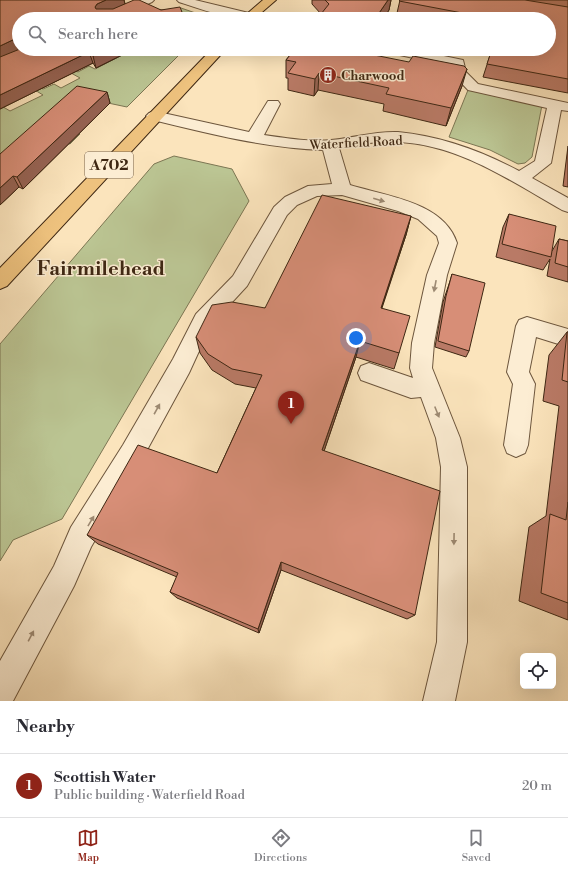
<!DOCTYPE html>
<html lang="en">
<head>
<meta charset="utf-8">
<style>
  :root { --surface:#fff; --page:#f2f2f3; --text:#2b2b33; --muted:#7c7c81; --line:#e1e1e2; --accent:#8f2418 }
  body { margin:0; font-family:"Libre Bodoni",serif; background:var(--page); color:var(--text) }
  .controls { position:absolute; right:12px; bottom:12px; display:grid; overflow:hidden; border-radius:6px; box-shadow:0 4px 16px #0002 }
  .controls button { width:36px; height:36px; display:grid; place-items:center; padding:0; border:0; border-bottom:1px solid var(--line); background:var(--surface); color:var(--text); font:20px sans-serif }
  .you { position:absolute; left:356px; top:338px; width:14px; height:14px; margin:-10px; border:3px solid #fff; border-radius:50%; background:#1a73e8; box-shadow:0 0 0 6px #1a73e833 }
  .badge { display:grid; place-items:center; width:26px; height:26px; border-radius:50%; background:var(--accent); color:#fff; font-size:13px; font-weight:700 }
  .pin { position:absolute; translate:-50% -33px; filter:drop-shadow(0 1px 2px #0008) }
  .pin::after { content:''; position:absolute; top:21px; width:14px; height:12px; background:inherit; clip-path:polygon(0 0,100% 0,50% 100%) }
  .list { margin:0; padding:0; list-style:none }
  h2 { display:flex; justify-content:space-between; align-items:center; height:52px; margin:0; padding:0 16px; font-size:17px }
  h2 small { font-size:13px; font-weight:400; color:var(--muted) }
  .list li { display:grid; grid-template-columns:26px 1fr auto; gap:12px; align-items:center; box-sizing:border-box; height:64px; padding:0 16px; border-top:1px solid var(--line) }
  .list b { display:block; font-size:15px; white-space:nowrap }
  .list p { margin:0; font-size:13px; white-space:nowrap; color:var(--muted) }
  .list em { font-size:13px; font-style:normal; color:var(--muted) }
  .icon { flex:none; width:22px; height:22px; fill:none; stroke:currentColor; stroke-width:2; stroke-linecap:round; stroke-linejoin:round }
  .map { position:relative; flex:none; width:568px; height:701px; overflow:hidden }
  .search { position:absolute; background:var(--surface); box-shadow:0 4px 16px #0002; left:12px; right:12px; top:12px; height:44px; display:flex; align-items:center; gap:10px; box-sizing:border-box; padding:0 14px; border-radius:22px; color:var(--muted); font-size:15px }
  .sheet { height:116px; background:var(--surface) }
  nav { display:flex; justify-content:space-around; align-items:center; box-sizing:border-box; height:56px; border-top:1px solid var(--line); background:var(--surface); font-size:11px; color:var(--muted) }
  nav a { display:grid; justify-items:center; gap:2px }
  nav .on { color:var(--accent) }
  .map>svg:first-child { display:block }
  .green { fill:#bbc593; stroke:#7c7653 }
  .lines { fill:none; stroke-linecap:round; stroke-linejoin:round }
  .minor-casing { stroke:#6d563d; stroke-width:2 }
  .major-casing { stroke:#3e2713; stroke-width:2 }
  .minor { fill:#fcedd3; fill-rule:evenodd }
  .major { fill:#eec27e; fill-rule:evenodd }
  .wall { fill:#b97a66; stroke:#3e2713 }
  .shaded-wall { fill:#966353; stroke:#3e2713 }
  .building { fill:#d78e77; stroke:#3e2713 }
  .oneway { fill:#9d8a73 }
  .labels { text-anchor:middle; stroke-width:3; stroke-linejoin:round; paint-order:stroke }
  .far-poi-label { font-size:13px; font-weight:bold; fill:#3e2713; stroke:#fcedd3; text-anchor:start }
  .far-street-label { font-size:13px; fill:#3e2713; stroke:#fcedd3 }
  .shield { fill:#fcedd3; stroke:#77624d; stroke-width:1 }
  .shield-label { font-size:15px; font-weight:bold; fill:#3e2713 }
  .district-label { font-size:20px; font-weight:bold; fill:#3e2713; stroke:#fcedd3 }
</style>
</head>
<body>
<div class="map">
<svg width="568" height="701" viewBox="0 0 568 701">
  <rect width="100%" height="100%" fill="#fbe4bc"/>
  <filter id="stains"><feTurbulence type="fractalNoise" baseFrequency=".005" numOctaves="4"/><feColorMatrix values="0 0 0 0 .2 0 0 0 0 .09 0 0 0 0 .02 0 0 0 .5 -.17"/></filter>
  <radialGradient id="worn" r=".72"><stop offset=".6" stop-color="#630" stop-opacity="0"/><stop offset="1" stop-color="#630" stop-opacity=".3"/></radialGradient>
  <path class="green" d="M181 8 210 18V19H170L166 15Z
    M134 49H153L165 54 175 49H185L127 107 89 99 69 132 80 134 70 144 55 141 0 182V105L10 111 43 95 20 81 24 78 43 89 54 84 61 88 80 78 55 64 59 62 78 72 89 66 95 69Z
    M468 90 542 105 532 157 525 163 518 164 490 150 449 137Z
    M174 156 232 169 249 201 62 519 13 540 0 561V344L154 164Z"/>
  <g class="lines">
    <g class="minor-casing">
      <path id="minor" d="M138 0H154L152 2 115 19H99L101 16Z
        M177 0H195L253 14 255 17 254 19C228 19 203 10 179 2Z
        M395 49H410L463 60 466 72 478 84 568 103V111L561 110 551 163 532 178 568 198V212L562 210C511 181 458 144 397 142 377 141 358 144 339 148L350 185C386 196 444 202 457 243L447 275 434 343 432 368 460 438 467 467V642L455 701H423L437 642 441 467 436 438 421 397 411 398 361 380 358 373 361 366 369 363 413 378 410 368 412 343 427 275 439 243 437 236 418 219 398 211 342 195 317 196 297 205 287 215 247 286 211 325 189 373 141 461 91 547 74 586 13 701H0V661L54 566 71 527 123 445 173 359 196 314 233 276 274 207 285 197 308 186 332 184 323 150C264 148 206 133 149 119L146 116 149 113 154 111 249 132 268 101H278L280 104 264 135C285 138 309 142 331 140 353 138 375 131 398 132 440 136 482 151 519 171L535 161 547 108 468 90 452 73 451 66 395 54 393 51Z
        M527 317 568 329V347L536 337 529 372 535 384 528 445 525 453 516 457 507 453 504 445 513 384 507 372 516 326 519 320Z"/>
    </g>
    <g class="major-casing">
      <path id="major" d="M263 0H276L254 19H241Z
        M212 49H226L7 286 0 289V268Z"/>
    </g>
    <use href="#minor" class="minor"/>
    <use href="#major" class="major"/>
  </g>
  <path class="wall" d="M0 0H124L125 4 161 10 182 12 19 19V49H134L96 68 93 63 0 109Z
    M312 0H391L389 10 383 19H317L321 14 312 4Z
    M400 0H568V93L483 77 492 49 549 19H426L397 13Z
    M294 49H364L362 53 462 86 446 126 383 111 384 104 318 90 314 96 288 90V78H286V60L294 50Z
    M107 92 110 103 23 189 19 187 0 205V154Z
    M568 146V187L563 186Z
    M509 214 552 251 559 239 568 241V282L547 276 550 259 543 270 496 257 503 227Z
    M411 216 406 235 382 308 399 353 394 369 356 357 324 451 415 615 407 619 281 570 259 633 177 598 170 592 177 577 98 544 87 535 217 473 256 388 235 384 212 370 200 353 196 337 265 308Z
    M452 274 469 351 466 357 435 347 443 302 450 281Z
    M567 332H568V620L519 601 529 527 546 516 559 406 543 401 549 355Z"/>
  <path class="shaded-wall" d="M106 0H124L125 4 98 18 95 7 97 4Z
    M388 0H391L389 10 383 19H375Z
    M182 12 183 19H169Z
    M19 37V49H22L0 59V46Z
    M108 49H134L96 68 93 56Z
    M355 49H364L352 68 354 51Z
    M89 52 93 63 0 109V95Z
    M467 69 462 86 446 126 451 108Z
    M319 73 318 90 314 96 315 79Z
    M107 92 110 103 23 189 17 177Z
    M13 176 19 187 0 205V188Z
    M411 216 406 235 376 324 381 308Z
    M360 341 356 357 320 463 322 450Z
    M281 562V570L259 633 258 629Z"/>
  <path class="building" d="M0 0H106L97 4 95 7 96 9H113L134 0H139L161 10 180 7 182 12 169 19H19V37L0 46Z
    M325 0H388L375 19H317L329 4Z
    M400 0H525L568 7V79L487 64 492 49H549V19H494L399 1Z
    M20 49H108L93 56 89 52 0 95V57Z
    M295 49H355L354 51 409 62 413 56 464 66 467 69 451 108 386 94 389 88 319 73 315 79 288 73 296 62 286 60Z
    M77 86 107 92 17 177 13 176 0 188V154Z
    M322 195 411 216 381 308 410 316 399 353 360 341 322 450 440 491 415 615 281 562 258 629 170 592 178 573 87 535 138 445 217 473 262 375 232 369 208 354 196 337 212 305 232 302 265 308Z
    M509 214 556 226 551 257 502 244Z
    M559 239 568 241V267L555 263Z
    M452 274 485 283 469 351 438 341 446 296Z
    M567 332H568V382L562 380Z
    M568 502V603L541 593 550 514 566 520Z"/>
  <defs><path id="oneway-solid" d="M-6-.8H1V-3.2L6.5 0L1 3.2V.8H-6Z"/></defs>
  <g class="oneway">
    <use href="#oneway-solid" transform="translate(379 200) rotate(16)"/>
    <use href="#oneway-solid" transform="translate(435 286) rotate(101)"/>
    <use href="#oneway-solid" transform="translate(157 409) rotate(-61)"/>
    <use href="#oneway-solid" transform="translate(437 412) rotate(68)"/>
    <use href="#oneway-solid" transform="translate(91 521) rotate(-59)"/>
    <use href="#oneway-solid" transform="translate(454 539) rotate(91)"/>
    <use href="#oneway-solid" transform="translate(31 636) rotate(-62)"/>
  </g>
  <defs>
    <g id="building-disc" transform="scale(0.9)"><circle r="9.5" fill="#8f2418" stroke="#fcedd3"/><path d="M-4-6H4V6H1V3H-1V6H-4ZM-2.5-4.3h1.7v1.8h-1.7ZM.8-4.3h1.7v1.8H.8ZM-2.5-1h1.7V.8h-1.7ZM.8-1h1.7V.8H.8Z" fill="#fff"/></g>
  </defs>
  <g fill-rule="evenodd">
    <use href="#building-disc" x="328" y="75"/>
  </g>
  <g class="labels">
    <g class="far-poi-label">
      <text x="341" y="80">Charwood</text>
    </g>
    <g class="far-street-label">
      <text transform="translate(356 142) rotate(-3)" y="5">Waterfield Road</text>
    </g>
    <rect class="shield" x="85" y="152" width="48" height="26" rx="3"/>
    <g class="shield-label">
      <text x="109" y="170">A702</text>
    </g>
    <g class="district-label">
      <text x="101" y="275">Fairmilehead</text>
    </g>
  </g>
  <rect width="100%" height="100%" filter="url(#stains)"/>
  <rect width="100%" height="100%" fill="url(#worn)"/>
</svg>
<div class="controls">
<button><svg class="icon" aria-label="locate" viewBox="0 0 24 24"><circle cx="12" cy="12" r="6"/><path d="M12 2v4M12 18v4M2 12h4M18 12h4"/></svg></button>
</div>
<div class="you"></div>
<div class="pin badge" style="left:291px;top:424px">1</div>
<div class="search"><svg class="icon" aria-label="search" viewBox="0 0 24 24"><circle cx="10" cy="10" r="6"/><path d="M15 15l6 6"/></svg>Search here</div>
</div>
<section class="sheet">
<h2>Nearby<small></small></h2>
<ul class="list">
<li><span class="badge">1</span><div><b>Scottish Water</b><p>Public building · Waterfield Road</p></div><em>20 m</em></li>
</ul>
</section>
<nav>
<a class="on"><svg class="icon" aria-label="map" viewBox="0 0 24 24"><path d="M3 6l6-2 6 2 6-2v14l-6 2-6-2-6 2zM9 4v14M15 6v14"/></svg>Map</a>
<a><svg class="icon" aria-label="directions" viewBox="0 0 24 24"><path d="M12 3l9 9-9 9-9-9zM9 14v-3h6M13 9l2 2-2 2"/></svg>Directions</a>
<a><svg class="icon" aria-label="saved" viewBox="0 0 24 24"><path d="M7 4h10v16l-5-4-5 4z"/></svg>Saved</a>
</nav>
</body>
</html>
